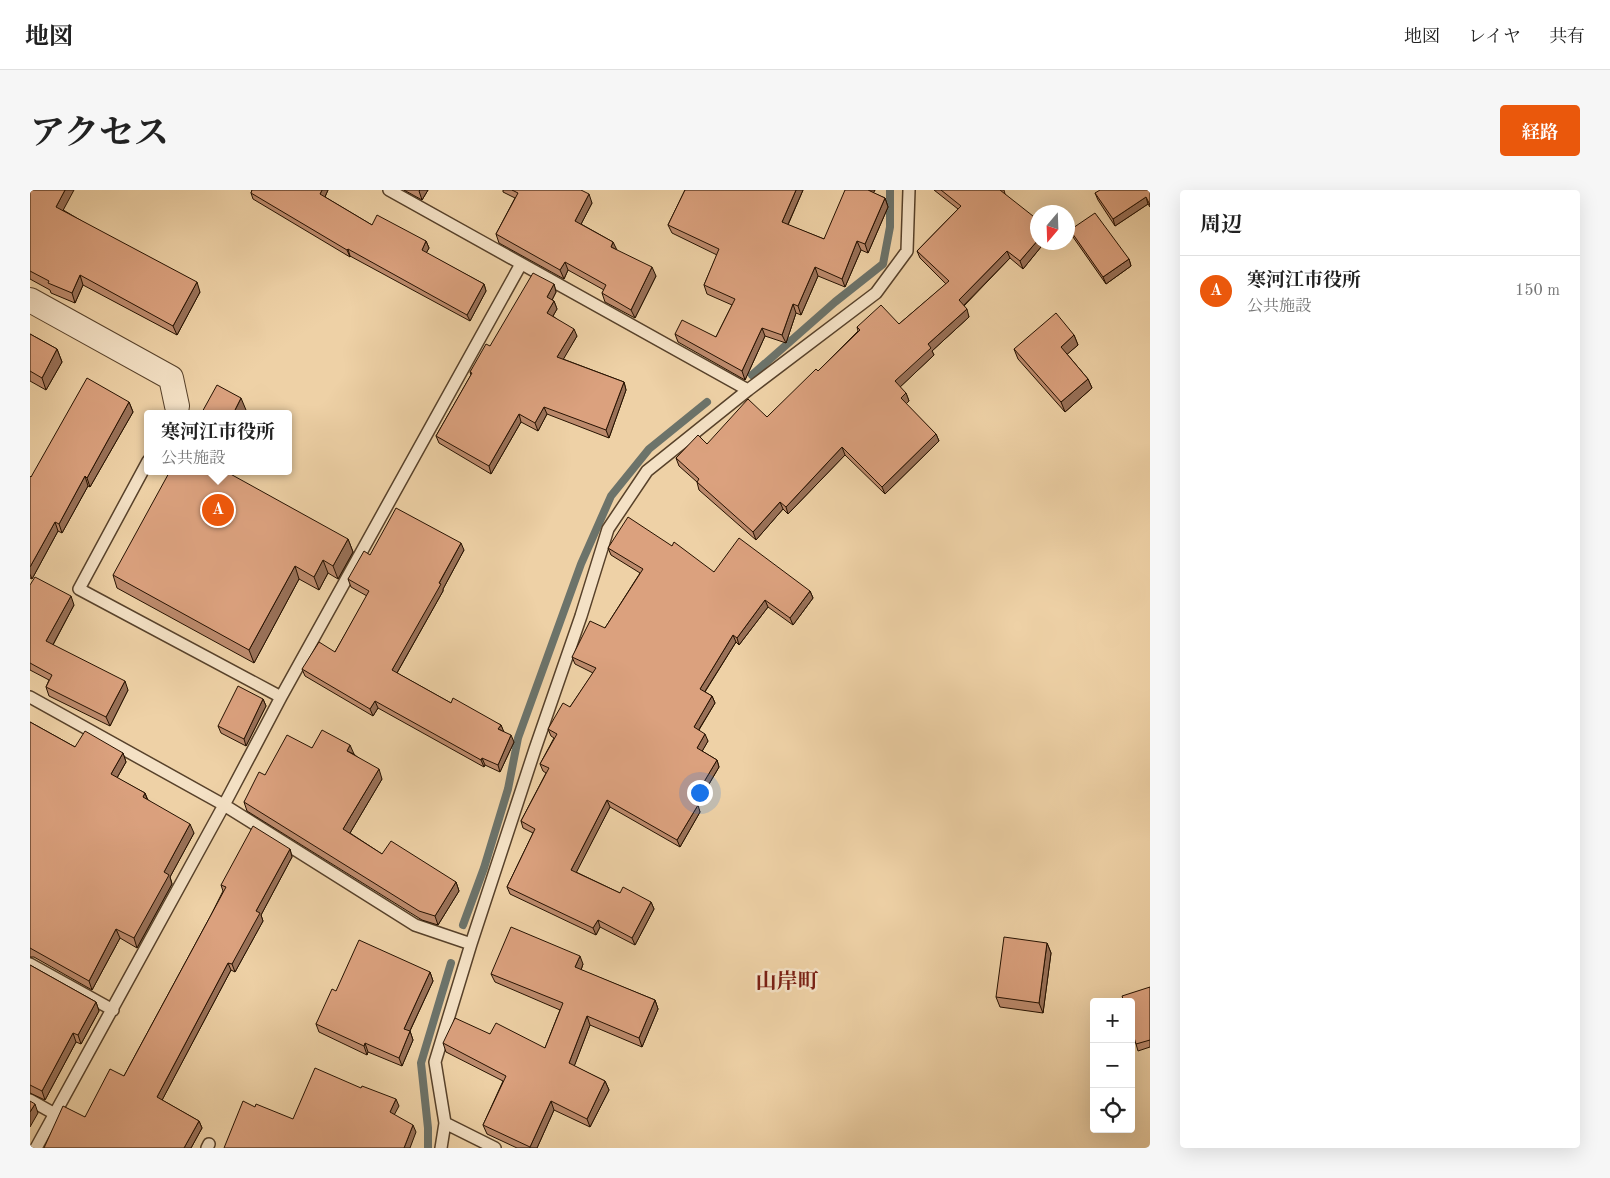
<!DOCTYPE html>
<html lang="ja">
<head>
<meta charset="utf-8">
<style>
  :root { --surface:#fff; --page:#f6f6f6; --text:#222; --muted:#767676; --line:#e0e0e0; --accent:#ea580c }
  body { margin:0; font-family:"Old Standard TT","Noto Serif JP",serif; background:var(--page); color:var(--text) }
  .controls { position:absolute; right:15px; bottom:15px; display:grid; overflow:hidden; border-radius:5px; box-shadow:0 5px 20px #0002 }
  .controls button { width:45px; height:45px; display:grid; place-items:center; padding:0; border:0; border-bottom:1px solid var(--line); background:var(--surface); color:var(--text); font:25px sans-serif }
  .compass { position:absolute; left:1000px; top:15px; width:45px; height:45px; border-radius:50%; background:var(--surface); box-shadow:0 5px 20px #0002; rotate:199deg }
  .you { position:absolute; left:669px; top:602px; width:18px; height:18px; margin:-12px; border:4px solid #fff; border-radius:50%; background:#1a73e8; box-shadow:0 0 0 8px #1a73e833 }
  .badge { display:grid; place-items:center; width:32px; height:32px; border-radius:50%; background:var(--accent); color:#fff; font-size:16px; font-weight:700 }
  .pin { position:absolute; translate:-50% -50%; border:2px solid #fff; box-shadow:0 1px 5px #0006 }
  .popup { position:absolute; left:114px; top:220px; width:148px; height:65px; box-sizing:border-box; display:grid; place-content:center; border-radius:5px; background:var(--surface); filter:drop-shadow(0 1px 4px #0005); font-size:16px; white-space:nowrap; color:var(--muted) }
  .popup b { font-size:19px; color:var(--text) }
  .popup::after { content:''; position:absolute; left:50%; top:100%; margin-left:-10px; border:10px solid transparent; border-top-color:var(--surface) }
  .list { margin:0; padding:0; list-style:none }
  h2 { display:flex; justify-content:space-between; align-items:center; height:65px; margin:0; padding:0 20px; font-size:21px }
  h2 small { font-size:16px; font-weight:400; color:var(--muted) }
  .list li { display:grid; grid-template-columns:32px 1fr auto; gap:15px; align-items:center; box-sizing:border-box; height:70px; padding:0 20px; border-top:1px solid var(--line) }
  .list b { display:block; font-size:19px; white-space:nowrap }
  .list p { margin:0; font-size:16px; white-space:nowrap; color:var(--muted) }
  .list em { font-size:16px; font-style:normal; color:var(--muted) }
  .icon { flex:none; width:28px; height:28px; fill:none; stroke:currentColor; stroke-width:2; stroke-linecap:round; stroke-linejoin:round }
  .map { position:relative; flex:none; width:1120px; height:958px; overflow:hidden; border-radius:5px }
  header { display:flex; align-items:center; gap:30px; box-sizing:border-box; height:70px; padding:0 25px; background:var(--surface); border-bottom:1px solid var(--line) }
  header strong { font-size:24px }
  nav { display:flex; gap:28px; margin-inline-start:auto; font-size:18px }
  .intro { display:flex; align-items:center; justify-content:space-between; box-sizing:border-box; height:120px; padding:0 30px }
  h1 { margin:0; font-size:35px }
  .button { padding:12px 22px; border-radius:5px; background:var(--accent); color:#fff; font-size:18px; font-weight:700 }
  main { display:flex; gap:30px; padding:0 30px }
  aside { flex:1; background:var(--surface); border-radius:5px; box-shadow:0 5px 20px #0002 }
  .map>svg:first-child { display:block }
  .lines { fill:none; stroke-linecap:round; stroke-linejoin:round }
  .stream { stroke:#6c736a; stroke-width:8 }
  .lane-casing { stroke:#57412a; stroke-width:14 }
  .street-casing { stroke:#57412a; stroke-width:26 }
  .lane { stroke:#f4e1c5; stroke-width:11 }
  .street { stroke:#f4e1c5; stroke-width:24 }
  .wall { fill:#bc8a6c; stroke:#251100 }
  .shaded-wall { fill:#997158; stroke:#251100 }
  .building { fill:#dba17e; stroke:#251100 }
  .labels { text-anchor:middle; stroke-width:5; stroke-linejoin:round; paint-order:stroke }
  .neighbourhood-label { font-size:21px; font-weight:bold; fill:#7a1f14; stroke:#f4e1c5 }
</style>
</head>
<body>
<header>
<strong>地図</strong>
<nav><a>地図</a><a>レイヤ</a><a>共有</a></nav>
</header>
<div class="intro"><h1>アクセス</h1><a class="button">経路</a></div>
<main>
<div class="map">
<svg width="1120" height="958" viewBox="0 0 1120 958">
  <rect width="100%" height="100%" fill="#eed1a6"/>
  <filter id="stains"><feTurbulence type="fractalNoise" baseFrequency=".004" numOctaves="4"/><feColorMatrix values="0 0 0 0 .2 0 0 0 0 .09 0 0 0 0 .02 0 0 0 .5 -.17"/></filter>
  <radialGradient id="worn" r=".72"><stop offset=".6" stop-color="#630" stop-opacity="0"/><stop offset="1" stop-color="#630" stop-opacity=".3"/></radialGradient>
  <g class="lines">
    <path class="stream" d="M722 185 805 112 853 74 860 37V0
      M433 735 454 678 478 599 488 548 551 374 581 306 619 259 677 212
      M398 958V938L391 873 421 773"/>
    <g class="lane-casing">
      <path id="lane" d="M359 0 718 200
        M118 271 49 399 251 507
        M0 507 194 615 385 735 441 754
        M0 774 83 820
        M0 910 25 924
        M415 933 465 958
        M6 958 194 615 251 507 491 74
        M177 958 179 954
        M411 958 415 933 405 872 441 754 505 559 551 426 578 339 617 281 718 200 846 103 877 61 879 0"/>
    </g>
    <g class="street-casing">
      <path id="street" d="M0 110 141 188 147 216"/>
    </g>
    <use href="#lane" class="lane"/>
    <use href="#street" class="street"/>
  </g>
  <path class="wall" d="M0 0 170 102 147 145 53 95 45 113 21 103 20 100 0 89Z
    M222 0H298L295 7 342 35 396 51 399 58 396 63 454 94 456 101 440 131 320 66V67L223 9 221 3Z
    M374 0H398L392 10Z
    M473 0H551L562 13 551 34 583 52 586 60 626 86 605 128 575 112 572 103 574 100 538 80 534 89 469 53 466 44 485 8 473 2Z
    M655 0H773L758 35 794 49 845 0 843 3 855 8 858 17 838 63 831 60 815 97 788 86 771 125 766 123 756 153 735 146 715 190 648 152 645 144 686 147 702 115 677 104 674 95 687 65 642 43 638 35Z
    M904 0H974L975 4 1008 52H1015L993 79 980 68 934 116 939 127 902 161 904 165 870 197 876 203 879 211 876 214 906 244 909 251 855 304 815 265 758 324 753 319 726 350 669 300 667 292 649 276 646 268 737 227 788 181 828 141 827 137 869 134 916 94 890 68 887 61 928 19Z
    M1120 0V17L1118 14 1085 36 1068 10 1065 3Z
    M1040 40 1099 69 1101 76 1076 94 1043 47Z
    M524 94 526 102 522 110 524 111 527 119 523 126 547 146 533 169 594 192 596 200 579 248 517 224 508 241 491 232 461 284 409 253 406 246 441 185 440 182 460 156Z
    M0 144 27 159 32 172 16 200 0 191Z
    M1044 145 1048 155 1037 164 1058 189 1062 198 1035 222 988 169 984 159Z
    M99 212 103 222 60 297 58 296 32 343 28 341 2 389 0 388V286L1 287Z
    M318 349 323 362 308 389 298 383 289 400 269 389 224 473 87 398 83 385Z
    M578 358 684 382 780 401 783 408 763 435 738 417 709 455 706 452 675 502 682 506 685 513 669 540 678 551 672 561 687 570 689 577 667 615 670 622 650 657 580 617 546 682 590 703 621 712 624 719 605 755 570 737 566 745 480 704 477 697 503 643 493 638 491 631 516 583 513 581 510 574 524 548 521 546 518 539 540 517 563 483 545 474 542 467 575 438 610 383 581 365Z
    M434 360 413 399V401L367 483 421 513 471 535 473 541 484 552 470 582 455 575 454 577 348 518 343 526 275 486 272 479 305 462 337 406 321 397 318 389 340 365Z
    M0 395 44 415 23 455 98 500 80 536 19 506 16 497 19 490 0 480Z
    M233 509 236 516 216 556 191 543 188 536Z
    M0 532 45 557 93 563 96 572 87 588 115 603 118 610 164 643 140 687 142 694 107 758 90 748 62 800 4 767H0Z
    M282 558 324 564 352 589 320 643 352 664 426 692 429 701 408 735 392 730 217 621 214 612 235 585Z
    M260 659 262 667 231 725 233 731 205 782 201 780 132 910 169 931 172 938 161 958H14L55 927 94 886 181 725 193 701 191 695Z
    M1017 753 1021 763 1013 823 970 817 966 807Z
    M553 774 551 780 625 810 628 819 612 857 560 835 544 876 575 891 579 900 560 937 524 920 507 958H487L457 944 453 935 473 891 416 862 413 853 460 844 515 858 530 820 465 792 461 784Z
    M0 775 66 812 69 821 51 854 46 852 15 910 0 903Z
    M400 782 403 791 380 841 383 850 372 876 338 862 337 865 289 842 286 834 306 801Z
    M1120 797V857L1108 861 1106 854Z"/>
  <path class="shaded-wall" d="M35 0H44L30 26 26 17Z
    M292 0H298L293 11 290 4Z
    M390 0H398L392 10 389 1Z
    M766 0H773L755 41 752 32Z
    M838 0H845L840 9Z
    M559 4 562 13 548 40 545 31Z
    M1116 7 1118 14 1085 36 1083 29Z
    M855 8 858 17 838 63 835 54Z
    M1008 50V52H1015L993 79 990 71Z
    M396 51 399 58 394 67 392 60Z
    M827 51 831 60 815 97 812 89Z
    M583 52 587 60 581 57Z
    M318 59 320 66V67L317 60Z
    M977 61 980 68 931 118 929 110Z
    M1099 69 1101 76 1076 94 1073 87Z
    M535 72 538 80 534 89 530 80Z
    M622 77 626 86 605 128 601 120Z
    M785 77 788 86 771 125 768 116Z
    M50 85 53 95 45 113 42 103Z
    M167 92 170 102 147 145 143 136Z
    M454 94 456 101 440 131 437 125Z
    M524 94 526 102 520 114 517 107Z
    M524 111 527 119 520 131 517 123Z
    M763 114 766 123 756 153 752 145Z
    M937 119 939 127 902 161 904 165 868 199 865 191 898 154Z
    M732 138 735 146 715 190 712 181Z
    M544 139 547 146 530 175 527 167Z
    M1044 145 1048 155 1034 167 1031 157Z
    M27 159 32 172 16 200 12 188Z
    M1058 189 1062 198 1035 222 1031 212Z
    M594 192 596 200 579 248 576 240Z
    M876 203 879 211 874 216 871 208Z
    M211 208 216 220 214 224H203Z
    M99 212 103 222 60 297 57 288Z
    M514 217 517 224 508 241 505 233Z
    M489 224 491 232 461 284 459 276Z
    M906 244 909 251 855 304 852 297Z
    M812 257 815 265 758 324 756 317Z
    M55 286 58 296 32 343 29 334Z
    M750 312 753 319 726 350 723 342Z
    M25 332 28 341 2 389 0 384V377Z
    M318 349 323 362 308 389 303 376Z
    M431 353 434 360 413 399V401L364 488 362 480Z
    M293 370 298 383 289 400 284 387Z
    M265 376 269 389 224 473 219 460Z
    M780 401 783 408 763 435 760 428Z
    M41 406 44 415 20 460 16 451Z
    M735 410 738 417 709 455 707 448Z
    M703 445 706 452 672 506 670 499Z
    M95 491 98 500 80 536 76 527Z
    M682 506 685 513 666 544 664 537Z
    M233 509 236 516 216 556 214 549Z
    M345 511 348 518 343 526 340 519Z
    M471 535 474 542 468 539Z
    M675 544 678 551 670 565 667 558Z
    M481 545 484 552 470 582 468 575Z
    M320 555 324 564 317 561Z
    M93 563 96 572 84 593 81 584Z
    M452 568 455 575 454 577 451 570Z
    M687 570 689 577 664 619 662 612Z
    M349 579 352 589 317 648 313 639Z
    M115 603 118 612 113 607Z
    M577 610 580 617 544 687 541 680Z
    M668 615 670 622 650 657 647 650Z
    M160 634 164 643 140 687 142 694 107 758 104 748 134 682Z
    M260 659 262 667 231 725 233 731 205 782 202 774 226 721Z
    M426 692 429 701 408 735 405 726Z
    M621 712 624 719 605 755 602 748Z
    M568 730 570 737 566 745 563 738Z
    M86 739 90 748 62 800 59 791Z
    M1017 753 1021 763 1013 823 1009 813Z
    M550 766 553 774 549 786 545 777Z
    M198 773 201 780 130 914 127 907Z
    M400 782 403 791 377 847 374 839Z
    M625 810 628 819 612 857 609 848Z
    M66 812 69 821 51 854 48 845Z
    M557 826 560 835 542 882 539 873Z
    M380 841 383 850 372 876 369 868Z
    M43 843 46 852 15 910 12 901Z
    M335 853 338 862 337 865 334 856Z
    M575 891 579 900 560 937 557 929Z
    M366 909 369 916 362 929 360 922Z
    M521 911 524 920 507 958H500V957Z
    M5 914 8 923 0 937V922Z
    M169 931 172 938 161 958H154Z
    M383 935 386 942 380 958H374Z"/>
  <path class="building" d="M0 0H35L26 17 167 92 143 136 50 85 42 103 18 93 19 91 0 81Z
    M222 0H292L290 4 342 35 347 25 396 51 392 60 454 94 437 125 318 59 317 60 221 3Z
    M482 0H551L559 4 545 31 583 52 581 57 622 77 601 120 572 103 576 95 535 72 530 80 466 44 488 3Z
    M655 0H766L752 32 794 49 815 0H838L855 8 835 54 827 51 812 89 785 77 768 116 763 114 752 145 732 138 712 181 645 144 652 130 686 147 705 109 674 95 689 59 638 35Z
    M911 0H970L1008 30V50L990 71 977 61 929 110 937 119 898 154 901 158 865 191 876 203 871 208 906 244 852 297 812 257 756 317 750 312 723 342 667 292 669 289 646 268 668 245 677 254 718 209 737 227 786 179 788 181 830 140 827 137 851 115 869 134 919 91 887 61 931 16Z
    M1070 0H1120V15L1116 7 1083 29 1065 3Z
    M1065 23 1099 69 1073 87 1040 40Z
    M503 83 524 94 517 107 524 111 517 123 544 139 527 167 594 192 576 240 514 217 505 233 489 224 459 276 406 246 442 183 440 182 456 154 460 156Z
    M1026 123 1044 145 1031 157 1058 189 1031 212 984 159Z
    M0 144 27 159 12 188 0 181Z
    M57 188 99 212 57 288 55 286 29 334 25 332 0 377V286L1 287Z
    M187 195 211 208 203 224H171Z
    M140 281H195L318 349 303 376 293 370 284 387 265 376 219 460 83 385Z
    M366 318 431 353 409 393 411 394 362 480 421 513 423 508 471 535 468 539 481 545 468 575 452 568 451 570 345 511 340 519 272 479 289 452 305 462 339 401 318 389 334 361 340 365Z
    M598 327 642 356 644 352 684 382 709 348 780 401 760 428 735 410 707 448 703 445 670 499 682 506 664 537 675 544 667 558 687 570 662 612 668 615 647 650 577 610 541 680 590 703 593 697 621 712 602 748 568 730 563 738 477 697 505 639 491 631 519 578 510 574 527 544 518 539 533 513 540 517 566 478 542 467 560 431 575 438 613 379 578 358Z
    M5 387 41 406 16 451 95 491 76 527 16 497 22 485 0 473V395Z
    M208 496 233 509 214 549 188 536Z
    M0 532 45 557 55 541 93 563 81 584 115 603 113 607 160 634 134 682 139 685 104 748 86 739 59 791 0 758Z
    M292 540 320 555 317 561 349 579 313 639 352 664 361 651 426 692 405 726 389 721 214 612 229 582 235 585 257 545 282 558Z
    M223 636 260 659 226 721 230 723 202 774 198 773 127 907 169 931 154 958H14L33 916 55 927 80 879 94 886 181 725 196 697 191 695Z
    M481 737 550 766 545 777 625 810 609 848 557 826 539 873 575 891 557 929 521 911 500 957 453 935 476 886 413 853 425 828 460 844 466 833 515 858 533 813 461 784Z
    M974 747 1017 753 1009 813 966 807Z
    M329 750 400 782 374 839 380 841 369 868 335 853 334 856 286 834 302 799 306 801Z
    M0 775 66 812 48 845 43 843 12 901 0 895Z
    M1120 797V850L1106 854 1101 838V812H1094L1092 806Z
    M285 878 331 898 332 896 366 909 360 922 383 935 374 958H194L213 911 225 917 226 914 263 929Z
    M0 911 5 914 0 922Z"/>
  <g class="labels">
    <g class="neighbourhood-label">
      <text x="757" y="798">山岸町</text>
    </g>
  </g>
  <rect width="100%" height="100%" filter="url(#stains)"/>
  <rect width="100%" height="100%" fill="url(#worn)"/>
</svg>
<div class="controls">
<button>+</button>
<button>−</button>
<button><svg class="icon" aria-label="locate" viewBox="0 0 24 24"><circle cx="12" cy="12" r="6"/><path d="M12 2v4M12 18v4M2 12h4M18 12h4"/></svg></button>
</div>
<svg class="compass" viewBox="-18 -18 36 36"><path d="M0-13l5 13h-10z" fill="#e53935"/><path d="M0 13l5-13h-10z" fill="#767676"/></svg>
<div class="you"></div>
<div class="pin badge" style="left:188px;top:320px">A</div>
<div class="popup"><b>寒河江市役所</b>公共施設</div>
</div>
<aside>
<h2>周辺<small></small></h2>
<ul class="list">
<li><span class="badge">A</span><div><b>寒河江市役所</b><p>公共施設</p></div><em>150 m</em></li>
</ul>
</aside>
</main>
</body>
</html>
